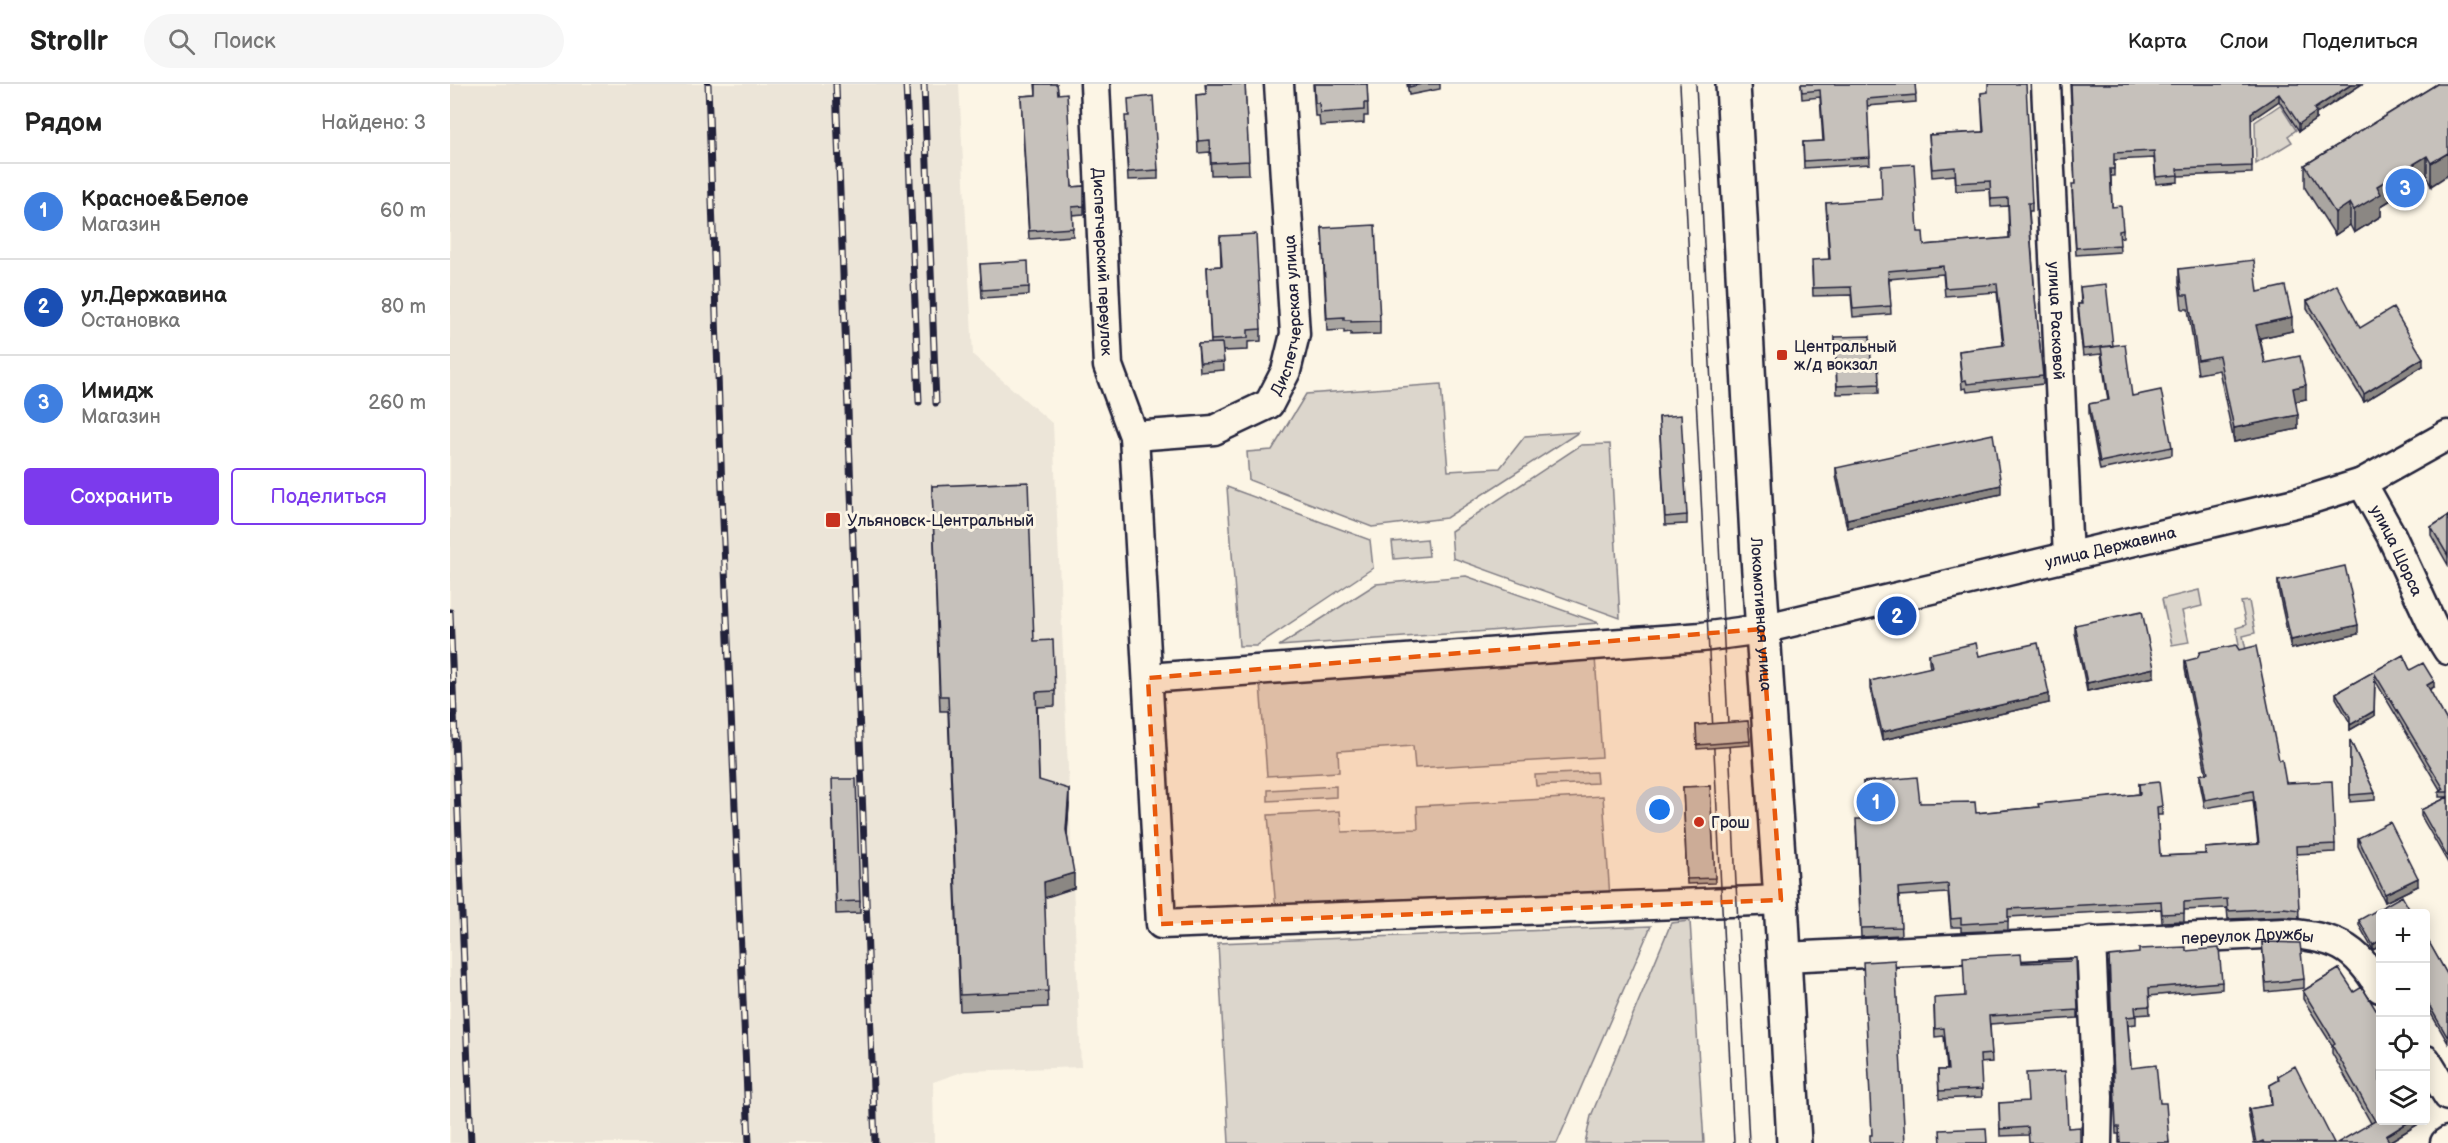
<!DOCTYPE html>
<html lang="ru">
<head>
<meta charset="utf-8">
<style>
  :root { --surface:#fff; --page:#f6f6f6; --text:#222; --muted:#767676; --line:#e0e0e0; --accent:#7c3aed }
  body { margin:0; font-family:"Balsamiq Sans",sans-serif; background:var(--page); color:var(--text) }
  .controls { position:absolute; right:18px; bottom:18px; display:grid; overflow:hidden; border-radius:6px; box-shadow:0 3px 15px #0003 }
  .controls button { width:54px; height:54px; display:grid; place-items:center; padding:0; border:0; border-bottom:2px solid var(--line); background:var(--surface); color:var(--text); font:30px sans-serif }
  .you { position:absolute; left:1210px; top:726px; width:21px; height:21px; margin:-15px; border:4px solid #fff; border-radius:50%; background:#1a73e8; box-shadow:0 0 0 9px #1a73e833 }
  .badge { display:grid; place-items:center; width:39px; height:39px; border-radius:50%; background:var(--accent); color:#fff; font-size:20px; font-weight:700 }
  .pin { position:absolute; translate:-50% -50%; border:3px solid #fff; box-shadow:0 2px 6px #0006 }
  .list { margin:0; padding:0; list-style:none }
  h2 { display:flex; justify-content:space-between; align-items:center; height:78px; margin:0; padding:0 24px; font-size:26px }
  h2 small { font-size:20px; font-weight:400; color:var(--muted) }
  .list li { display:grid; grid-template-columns:39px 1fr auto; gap:18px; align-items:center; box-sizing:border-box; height:96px; padding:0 24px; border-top:2px solid var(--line) }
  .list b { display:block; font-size:22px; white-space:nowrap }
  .list p { margin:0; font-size:20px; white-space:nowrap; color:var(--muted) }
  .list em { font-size:20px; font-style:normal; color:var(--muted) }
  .actions { display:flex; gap:12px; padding:18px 24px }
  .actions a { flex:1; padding:14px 0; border:2px solid var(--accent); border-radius:6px; text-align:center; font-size:21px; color:var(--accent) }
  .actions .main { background:var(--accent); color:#fff }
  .icon { flex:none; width:33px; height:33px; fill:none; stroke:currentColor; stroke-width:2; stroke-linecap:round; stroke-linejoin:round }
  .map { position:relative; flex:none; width:1998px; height:1059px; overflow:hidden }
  header { display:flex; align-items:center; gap:36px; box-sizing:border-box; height:84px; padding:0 30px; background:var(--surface); border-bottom:2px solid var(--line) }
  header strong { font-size:28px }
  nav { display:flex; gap:33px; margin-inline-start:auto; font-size:21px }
  .search { width:420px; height:54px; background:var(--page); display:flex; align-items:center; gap:15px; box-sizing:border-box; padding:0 21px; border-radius:33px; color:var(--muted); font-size:22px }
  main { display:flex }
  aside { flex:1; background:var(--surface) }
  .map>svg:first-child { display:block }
  .built { fill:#ece5d8 }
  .green { fill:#dcd6cc; stroke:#7f7c84; stroke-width:1.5 }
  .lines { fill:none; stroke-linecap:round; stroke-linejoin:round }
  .minor-casing { stroke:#22223b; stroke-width:33 }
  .major-casing { stroke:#22223b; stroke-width:38 }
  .minor { stroke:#fcf5e5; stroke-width:28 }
  .major { stroke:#fcf5e5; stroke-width:33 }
  .tram { stroke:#22223b; stroke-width:1.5 }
  .rail-casing { stroke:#22223b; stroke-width:7 }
  .rail { stroke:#fcf5e5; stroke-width:4.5; stroke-dasharray:14; stroke-linecap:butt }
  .wall { fill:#aaa6a1; stroke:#22223b; stroke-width:1.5 }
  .shaded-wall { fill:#8b8783; stroke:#22223b; stroke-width:1.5 }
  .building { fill:#c6c1bb; stroke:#22223b; stroke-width:1.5 }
  .marked { fill:#e8590c; fill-opacity:0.2; stroke:#e8590c; stroke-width:4.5; stroke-dasharray:12 8; stroke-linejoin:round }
  .poi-dot { fill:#c8321e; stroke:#fcf5e5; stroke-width:2 }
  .labels { text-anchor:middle; stroke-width:6; stroke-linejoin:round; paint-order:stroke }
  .street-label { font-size:16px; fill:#22223b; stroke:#fcf5e5 }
  .poi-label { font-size:16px; fill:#22223b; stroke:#fcf5e5; text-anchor:start }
</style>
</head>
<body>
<header>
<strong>Strollr</strong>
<div class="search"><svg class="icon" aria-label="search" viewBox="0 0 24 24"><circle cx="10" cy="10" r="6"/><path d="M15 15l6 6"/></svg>Поиск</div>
<nav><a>Карта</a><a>Слои</a><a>Поделиться</a></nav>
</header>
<main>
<aside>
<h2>Рядом<small>Найдено: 3</small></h2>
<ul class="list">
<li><span class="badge" style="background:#3f7fe0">1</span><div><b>Красное&amp;Белое</b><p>Магазин</p></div><em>60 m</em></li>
<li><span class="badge" style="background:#1a4fb4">2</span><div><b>ул.Державина</b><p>Остановка</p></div><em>80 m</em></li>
<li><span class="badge" style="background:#3f7fe0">3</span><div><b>Имидж</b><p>Магазин</p></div><em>260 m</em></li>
</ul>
<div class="actions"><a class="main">Сохранить</a><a>Поделиться</a></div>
</aside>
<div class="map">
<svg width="1998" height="1059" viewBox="0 0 1998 1059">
  <rect width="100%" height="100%" fill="#fcf5e5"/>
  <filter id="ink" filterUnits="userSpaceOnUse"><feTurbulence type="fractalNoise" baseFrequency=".0167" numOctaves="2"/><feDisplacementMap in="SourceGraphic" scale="12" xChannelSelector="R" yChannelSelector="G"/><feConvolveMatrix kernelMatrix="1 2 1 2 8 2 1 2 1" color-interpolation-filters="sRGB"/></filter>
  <g filter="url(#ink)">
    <path class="built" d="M0 0H509L523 271 603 340 631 983 515 987 483 998 484 1059H0Z"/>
    <path class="green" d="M1830 21 1846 46 1838 52 1842 58 1806 80 1805 38Z
      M991 300 998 387 1050 384 1075 352 1129 348 996 434 922 443 799 396 797 368 822 366 856 310Z
      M1160 360 1170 534 1003 474 1001 447 1131 361Z
      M777 403 920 456 923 484 806 562H789Z
      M977 455 979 472 944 475 942 458Z
      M1016 492 1149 539 829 562 926 500Z
      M1749 506 1752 522 1732 527 1739 558 1722 561 1712 515Z
      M1799 517 1805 549 1793 552 1796 566 1772 564 1789 561 1786 544 1796 541 1791 518Z
      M1145 573 1152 673 965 684 963 662 888 667 889 688 817 692 810 600Z
      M1146 688 1147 699 1086 702 1085 691Z
      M886 702V713L818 717V706Z
      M1153 712 1160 814 826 826 818 731 890 727 892 748 968 745 967 722Z
      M1240 837 1254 1059H1135L1141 1032 1221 839Z
      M1201 842 1107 1059H779L768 859Z"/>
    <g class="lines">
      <g class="minor-casing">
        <g id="minor">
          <path id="s1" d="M645 0 658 282 684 352 711 840 1331 816"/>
          <path id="s2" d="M1596 0 1618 473"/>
          <path id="s3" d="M684 352 764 346 819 320 836 287 845 250 829 0"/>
          <path id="s4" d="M1912 399 1941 451 1983 542 1998 566"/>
          <path id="s5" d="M698 594 1252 553 1312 545 1858 416 1912 399 1998 351"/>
          <path d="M1641 857 1648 1013 1647 1059"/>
          <path id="s6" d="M1334 873 1835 849C1885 854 1904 860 1930 904"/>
          <path d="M1976 976 1998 1012"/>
          <path d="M1995 1059 1998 1057"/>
        </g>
      </g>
      <g class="major-casing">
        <g id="major">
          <path id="s7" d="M1283 0 1308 473 1331 816 1344 1059"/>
        </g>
      </g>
      <use href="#minor" class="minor"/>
      <use href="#major" class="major"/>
      <path class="tram" d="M1230 0 1284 1059
        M1246 0 1299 1059"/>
      <g class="rail-casing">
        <path id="rail" d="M258 0 273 436 299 1059
          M386 0 425 1059
          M456 0 469 318
          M474 0 486 319
          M0 528 21 1059"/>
      </g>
      <use href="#rail" class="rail"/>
    </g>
    <path class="wall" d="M585 0H607L622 103 634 102V130L622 131 623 152 579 155 571 12 586 11Z
      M755 0H795L799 90 761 91 760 68 748 69 746 11 756 10Z
      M863 0H917L918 32H914V39L870 42 869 32H865Z
      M957 0H990V5L959 11Z
      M1351 0H1465L1466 18 1417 22 1420 80 1354 84 1353 58 1373 57 1370 13 1352 15Z
      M1620 0H1912L1866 30V35L1849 47 1829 17 1801 36 1802 89 1728 92V98L1706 100 1704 74 1664 76V92H1661L1662 123 1673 146V153L1669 154 1670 168 1626 171 1622 107 1625 100Z
      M1987 0 1981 102 1977 94 1931 122V132L1904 149 1900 141 1885 151 1855 104V81Z
      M1531 9 1582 119V127H1579L1585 214 1593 292V300L1517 308 1516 304 1512 305 1509 267 1553 262 1547 208 1495 212 1493 190 1439 195 1441 230 1403 233 1401 211 1363 212 1362 184 1379 175 1376 119 1468 148 1474 161 1559 154 1558 122 1541 123 1540 105 1506 107 1505 91 1482 93 1479 51 1533 48Z
      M678 32 708 86V95L678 96 675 41Z
      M872 144 930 237V250L901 251V248L894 249V246L877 247Z
      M770 152 811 245V257L798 258V266L773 267 774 286 750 288 748 260H761L757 183 771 182Z
      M530 180 579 203V211L532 214Z
      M1729 185 1808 208 1842 247 1810 254 1815 279 1856 315 1845 317 1848 345 1784 358 1769 286 1748 290 1738 225H1732L1729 199Z
      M1630 203 1663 262 1682 312 1722 363V371L1650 386 1639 329V320L1658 317 1651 270 1633 272 1628 228V220H1631Z
      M1857 217 1973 282 1914 318 1857 225Z
      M1385 253 1421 279H1428L1429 309 1387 310Z
      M1209 333 1237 431V440L1215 441Z
      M1386 384 1551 410 1397 444 1386 392Z
      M482 402 584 557 605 607V622L587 623 589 696 619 720 617 750 624 804 594 813 598 923 510 927 498 627H490Z
      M1998 432V481L1981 451V443Z
      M1828 497 1908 550 1841 565 1828 505Z
      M1625 541 1704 593 1637 607 1625 549Z
      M1479 570 1529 572 1599 619 1432 656 1420 605V597L1480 584 1479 578Z
      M1953 571 1960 586 1984 603 1979 605 1998 639V713H1989V708L1991 707 1925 596 1924 632 1900 646V639L1886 614V609Z
      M1735 577 1829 676 1836 699 1885 760V768L1846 770 1849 834 1834 833 1778 835 1777 824 1734 826V837L1712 838 1711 825 1558 833V846L1511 848V843H1501L1498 809 1449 812 1451 851 1411 853 1406 743 1416 735 1413 698 1470 719 1526 729 1589 723 1689 710V700L1712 722V731H1707L1710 772 1755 770V764L1808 760 1803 716 1755 724 1750 699V691L1756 689 1735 585Z
      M1298 637 1300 661 1247 665 1246 641Z
      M1900 656 1925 709V716L1900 718Z
      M1260 702 1265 799 1237 800 1233 703Z
      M382 708 410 817V829L386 830Z
      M1998 713V779L1971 732V726Z
      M1908 754 1968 802 1935 818 1908 762Z
      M1930 830V862L1923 866 1909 841V836Z
      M1976 853 1998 892V959L1976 921Z
      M1812 858 1854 895V904L1816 908Z
      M1736 867 1772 898V905L1699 912 1700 930 1686 931V940L1678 941 1681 984 1710 1019 1719 1059H1669V1050H1666L1659 879Z
      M1572 879 1628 926V934L1540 940 1542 978 1530 979 1532 1013 1489 1015 1488 986H1497L1494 952 1485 953 1484 922 1515 912Z
      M1889 885 1930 1036H1975L1939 1058 1921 1039 1882 969V961L1853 915V907Z
      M1828 992 1884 1059H1804L1799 1033V1025L1821 1021 1820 1001 1828 997Z
      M1549 1019 1618 1044 1578 1051 1550 1052Z"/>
    <path class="shaded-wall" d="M1902 0H1912L1866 30V35L1849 47V40L1864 25Z
      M1829 10V17L1801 36V29Z
      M1998 69V91L1981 102V79Z
      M1977 72V94L1931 122V132L1904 149V126L1927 102Z
      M1900 119V141L1885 151V129Z
      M1842 233V247L1806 255V241Z
      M1973 274V282L1914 318V310Z
      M1856 301V315L1843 318V304Z
      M1848 331V345L1784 358V344Z
      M1551 401V410L1397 444V435Z
      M1908 541V550L1841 565V556Z
      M1704 584V593L1637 607V599Z
      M1984 597V603L1977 607V601Z
      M1599 610V619L1432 656V648Z
      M1924 627V632L1900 646V641Z
      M619 705V720L616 761V746Z
      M624 789V804L594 814V798Z
      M1968 794V802L1935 818V810Z
      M1930 856V862L1923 866V861Z
      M1978 1027V1035L1976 1036V1028Z
      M1962 1036H1975L1937 1059 1936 1052Z"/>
    <path class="building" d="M586 0H607L608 10 617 9 622 103 634 102V122L622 123 623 144 579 147 571 12 586 11Z
      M756 0H795L799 77 761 79 760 56 748 57 746 11 756 10Z
      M864 0H917L918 19H914V26L870 29 869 19H865Z
      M959 0H972L959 3Z
      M1351 0H1465L1466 11 1417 15 1420 73 1354 77 1353 58 1374 57 1370 6 1352 8Z
      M1538 0H1576L1582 119H1578L1585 214 1593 292 1517 300 1516 296 1512 297 1509 267 1554 261 1547 200 1495 204 1493 182 1438 187 1441 222 1403 225 1401 203 1363 204 1362 176 1380 175 1376 119 1432 115 1431 82 1464 80 1468 148H1473L1474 161 1560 154 1558 114 1541 115 1540 97 1506 99 1505 83 1482 85 1479 51 1534 48 1531 9 1538 8Z
      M1621 0H1902L1864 25 1866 28 1849 40 1829 10 1801 29 1802 82 1727 85 1728 91 1706 93 1704 67 1664 69V85H1660L1662 123 1671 122 1673 146 1669 147 1670 161 1626 164 1622 100H1625Z
      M1987 0H1998V69L1981 79 1977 72 1927 102 1931 110 1904 126 1900 119 1885 129 1855 81Z
      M703 12 708 86 678 88 675 32H679L678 15Z
      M925 141 930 237 901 238V236H894V233L877 234 872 144Z
      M806 150 811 245 798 246V254L761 256 757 183 772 182 770 152Z
      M1804 176 1808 208 1835 202 1842 233 1806 241 1815 279 1850 272 1856 301 1843 304 1848 331 1784 344 1769 272 1748 276 1738 211H1732L1729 185Z
      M578 177 579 203 532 206 530 180Z
      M1656 200 1663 262 1633 265 1628 220H1632L1630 203Z
      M1887 201 1910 244 1943 224 1973 274 1914 310 1857 217Z
      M1420 252 1421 279H1428L1429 300 1387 302 1385 253Z
      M772 259 774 278 750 279 748 260Z
      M1675 260 1682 312 1711 306 1722 363 1650 378 1639 320 1659 316 1651 263Z
      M1231 331 1237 431 1215 433 1209 333Z
      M1543 350 1551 401 1397 435 1386 384Z
      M578 398 584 557 603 556 605 607 586 608 589 696 619 705 616 746 624 789 594 798 598 907 510 911 498 612H490L482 402Z
      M1998 432V472L1981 443Z
      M1895 482 1908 541 1841 556 1828 497Z
      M1692 527 1704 584 1637 599 1625 541Z
      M1526 559 1529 572 1588 559 1599 610 1432 648 1420 597 1482 583 1479 570Z
      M1786 561 1789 566 1806 562 1829 676H1832L1836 699 1882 697 1885 760 1846 762 1849 826 1834 824 1778 827 1777 815 1734 818V829L1712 830 1711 817 1558 825V837L1511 840V834L1501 835 1498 800 1448 804 1451 843 1411 844 1406 735H1417L1413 698 1467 693 1470 719 1525 718 1526 729 1589 723 1588 720 1690 710 1689 700 1709 698 1712 722 1707 723 1710 772 1756 770 1755 764 1809 760 1803 707 1755 716 1750 691 1758 689 1735 577 1747 574 1750 568Z
      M1953 571 1960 586 1973 579 1984 597 1977 601 1998 639V708H1989L1994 705 1925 590 1924 627 1900 641V633L1886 609Z
      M1298 637 1300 657 1247 661 1246 641Z
      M1900 656 1925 709 1900 711Z
      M382 695H406L410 817 386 818Z
      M1260 702 1265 794 1237 795 1233 703Z
      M1998 713V774L1971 726Z
      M1940 738 1968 794 1935 810 1908 754Z
      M1952 812 1962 830H1930V856L1923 861 1909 836Z
      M1976 853 1998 892V954L1976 916Z
      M1812 858 1850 859 1854 895 1816 899Z
      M1736 863V867L1769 864 1772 898 1699 904 1700 922 1685 923 1686 932 1677 933 1681 984 1706 981 1710 1019H1716L1719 1059H1670L1669 1043H1666L1659 872 1689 869V865Z
      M1571 870 1572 879 1621 877 1620 874H1626L1628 926 1539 932 1542 970 1530 971 1532 1005 1489 1007 1488 986H1498L1494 944 1485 945 1484 914 1515 912 1513 873Z
      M1445 876 1455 1059H1420V1051H1422L1413 878Z
      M1889 885 1904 908 1912 903 1929 931 1930 930V1036H1962L1936 1052 1940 1059H1887L1925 1037 1882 961 1885 959 1853 907Z
      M1845 982 1884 1059H1814L1813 1057 1808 1059H1806L1799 1025 1822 1021 1820 1001 1829 996 1828 992Z
      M1615 987 1618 1044 1630 1043V1059H1579L1578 1043 1550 1045 1549 1019 1578 1017 1576 989Z
      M1536 1044 1537 1059H1491L1490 1046Z"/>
  </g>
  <path class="marked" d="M1312 545 1331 816 711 840 698 594Z"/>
  <g class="poi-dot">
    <rect x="1326" y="265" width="12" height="12" rx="3"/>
    <rect x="375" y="428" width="16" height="16" rx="3"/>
    <circle cx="1249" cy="738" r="6"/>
  </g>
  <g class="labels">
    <g class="street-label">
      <text dy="6" stroke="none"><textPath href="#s1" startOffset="178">Диспетчерский переулок</textPath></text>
      <text dy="6" stroke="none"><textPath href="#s3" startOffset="234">Диспетчерская улица</textPath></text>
      <text dy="6" stroke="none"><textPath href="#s2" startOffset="237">улица Расковой</textPath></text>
      <text dy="6" stroke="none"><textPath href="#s5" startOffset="974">улица Державина</textPath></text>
      <text dy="6" stroke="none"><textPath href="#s4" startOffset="76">улица Щорса</textPath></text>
      <text dy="6" stroke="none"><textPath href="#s7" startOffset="531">Локомотивная улица</textPath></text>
      <text dy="6" stroke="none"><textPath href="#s6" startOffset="464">переулок Дружбы</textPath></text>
    </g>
    <g class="poi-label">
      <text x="1344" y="268">Центральный<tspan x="1344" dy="18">ж/д вокзал</tspan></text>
      <text x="397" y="442">Ульяновск-Центральный</text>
      <text x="1261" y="744">Грош</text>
    </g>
  </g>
</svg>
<div class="controls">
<button>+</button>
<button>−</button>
<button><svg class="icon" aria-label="locate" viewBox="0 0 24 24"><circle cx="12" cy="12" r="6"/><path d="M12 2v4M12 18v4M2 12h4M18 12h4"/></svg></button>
<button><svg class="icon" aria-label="layers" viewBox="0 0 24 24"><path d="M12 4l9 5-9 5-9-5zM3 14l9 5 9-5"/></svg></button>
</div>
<div class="you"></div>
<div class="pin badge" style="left:1426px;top:718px;background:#3f7fe0">1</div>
<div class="pin badge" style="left:1447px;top:532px;background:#1a4fb4">2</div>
<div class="pin badge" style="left:1955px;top:104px;background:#3f7fe0">3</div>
</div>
</main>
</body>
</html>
